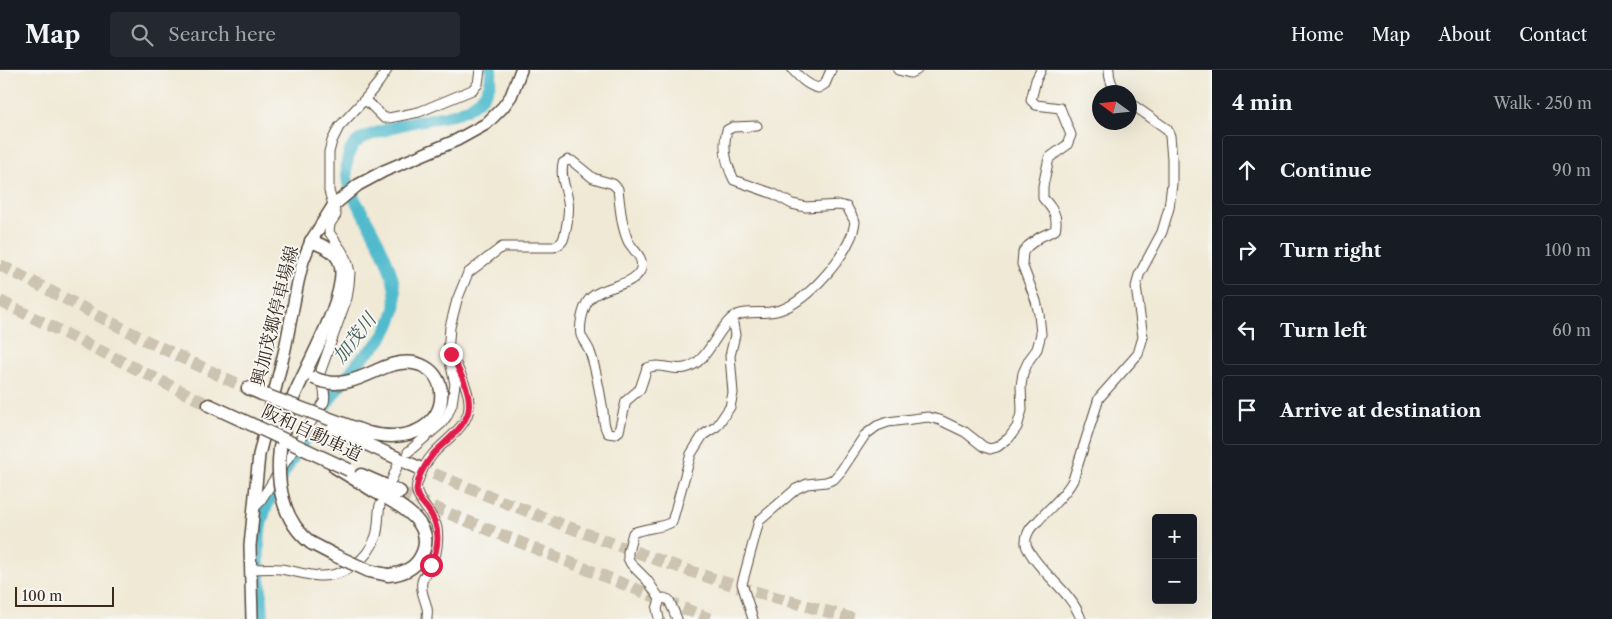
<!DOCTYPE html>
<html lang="en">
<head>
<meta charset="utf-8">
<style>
  :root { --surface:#171b24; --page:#242831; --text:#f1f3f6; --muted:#9ea1a6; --line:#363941 }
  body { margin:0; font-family:"Libre Caslon Text","Noto Serif JP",serif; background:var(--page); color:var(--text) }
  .controls { position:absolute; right:15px; bottom:15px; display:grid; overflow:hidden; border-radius:5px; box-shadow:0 5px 20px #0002 }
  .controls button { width:45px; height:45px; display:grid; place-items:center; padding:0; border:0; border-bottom:1px solid var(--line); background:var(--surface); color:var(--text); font:25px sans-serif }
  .compass { position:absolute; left:1092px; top:15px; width:45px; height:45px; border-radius:50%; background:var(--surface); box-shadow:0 5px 20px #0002; rotate:285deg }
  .scale { position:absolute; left:15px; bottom:12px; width:99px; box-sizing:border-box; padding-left:5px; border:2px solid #3b2a1e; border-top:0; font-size:14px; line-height:18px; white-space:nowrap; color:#3b2a1e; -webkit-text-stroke:4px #f6f6f2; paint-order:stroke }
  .stop { position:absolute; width:15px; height:15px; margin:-11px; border:4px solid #e11d48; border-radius:50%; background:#fff }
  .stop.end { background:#e11d48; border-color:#fff; box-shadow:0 1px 5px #0008 }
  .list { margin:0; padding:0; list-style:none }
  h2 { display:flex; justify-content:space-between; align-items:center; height:65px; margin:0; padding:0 20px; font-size:21px }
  h2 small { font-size:16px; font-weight:400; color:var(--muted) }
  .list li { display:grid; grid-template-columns:32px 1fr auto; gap:15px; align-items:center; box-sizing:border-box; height:70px; margin:0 10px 10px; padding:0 10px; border:1px solid var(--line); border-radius:5px }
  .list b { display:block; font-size:19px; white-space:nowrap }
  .list em { font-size:16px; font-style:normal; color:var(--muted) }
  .icon { flex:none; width:28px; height:28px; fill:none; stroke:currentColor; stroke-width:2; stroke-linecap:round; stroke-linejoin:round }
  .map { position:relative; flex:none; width:1212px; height:549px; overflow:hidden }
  header { display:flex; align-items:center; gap:30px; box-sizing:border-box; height:70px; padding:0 25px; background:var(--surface); border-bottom:1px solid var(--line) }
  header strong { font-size:24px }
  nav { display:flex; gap:28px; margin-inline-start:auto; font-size:18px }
  .search { width:350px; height:45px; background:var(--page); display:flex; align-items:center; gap:12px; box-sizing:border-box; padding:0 18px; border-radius:5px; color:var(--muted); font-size:19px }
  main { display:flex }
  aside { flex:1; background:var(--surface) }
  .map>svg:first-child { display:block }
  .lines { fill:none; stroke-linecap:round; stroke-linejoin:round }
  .river { stroke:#51bbcd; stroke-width:12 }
  .highway-tunnel { stroke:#ccc3b0; stroke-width:12; stroke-dasharray:12 6; stroke-linecap:butt }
  .minor-casing { stroke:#564739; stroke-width:11 }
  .major-casing { stroke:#564739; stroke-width:14 }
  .highway-casing { stroke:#564739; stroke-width:15 }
  .minor { stroke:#fff; stroke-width:9 }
  .major { stroke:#fff; stroke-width:11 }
  .highway { stroke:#fff; stroke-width:12 }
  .highway-bridge-casing { stroke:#564739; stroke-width:15; stroke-linecap:butt }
  .highway-bridge { stroke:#fff; stroke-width:12 }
  .route { stroke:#e11d48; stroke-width:6 }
  .labels { text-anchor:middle; stroke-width:4; stroke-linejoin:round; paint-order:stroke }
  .street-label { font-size:18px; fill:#3b2a1e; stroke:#f6f6f2 }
  .water-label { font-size:19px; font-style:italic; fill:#435d5b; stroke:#f6f6f2 }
</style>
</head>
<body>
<header>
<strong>Map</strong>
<div class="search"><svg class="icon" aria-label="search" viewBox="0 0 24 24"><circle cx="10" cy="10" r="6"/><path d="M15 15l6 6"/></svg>Search here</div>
<nav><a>Home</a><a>Map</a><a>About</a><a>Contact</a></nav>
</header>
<main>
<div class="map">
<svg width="1212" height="549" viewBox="0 0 1212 549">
  <rect width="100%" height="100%" fill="#f6f6f2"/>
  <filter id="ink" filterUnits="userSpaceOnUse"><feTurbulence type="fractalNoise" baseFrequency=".02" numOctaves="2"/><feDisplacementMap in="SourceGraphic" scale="10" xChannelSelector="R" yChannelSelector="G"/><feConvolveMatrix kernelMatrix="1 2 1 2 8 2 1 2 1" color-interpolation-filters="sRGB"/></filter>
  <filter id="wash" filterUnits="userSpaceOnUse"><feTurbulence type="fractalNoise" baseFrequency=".0096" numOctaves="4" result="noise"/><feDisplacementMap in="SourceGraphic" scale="20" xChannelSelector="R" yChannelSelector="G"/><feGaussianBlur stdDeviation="1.12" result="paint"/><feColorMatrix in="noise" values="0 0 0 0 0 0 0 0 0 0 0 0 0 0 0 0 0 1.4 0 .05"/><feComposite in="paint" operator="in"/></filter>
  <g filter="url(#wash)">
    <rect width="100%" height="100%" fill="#f0e9d5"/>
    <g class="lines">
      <path class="river" d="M319 346C331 327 345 308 359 291 365 284 373 279 378 273 386 263 392 251 395 239 400 211 378 170 365 147 360 138 354 129 350 120 346 109 345 90 351 79 357 68 368 66 379 62 390 59 401 54 412 52 438 47 466 47 484 25 489 18 492 9 491 0
        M263 549C262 520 256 489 260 460 265 429 288 396 305 369"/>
    </g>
  </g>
  <g filter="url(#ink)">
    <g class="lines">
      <path class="highway-tunnel" d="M0 195 149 272 248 319
        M0 231 209 335
        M417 397C513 436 609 474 708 507 756 523 805 535 854 549
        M400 422 445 442 710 549"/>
      <g class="minor-casing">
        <path id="minor" d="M793 0C800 8 807 15 818 18L825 14 831 0
          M898 0 910 3 917 0
          M1109 0C1109 8 1112 16 1117 22
          M365 29 384 48H389L419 42 472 20 478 14 480 0
          M408 382 442 353 447 346 452 334 455 314 448 283 450 257 457 230 468 203 502 177H554C558 175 561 174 563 170 566 162 570 140 568 131 566 118 560 107 563 93L568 90 572 91 593 108 613 114 618 119C620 136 621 155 628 171 633 181 646 188 640 201 632 217 598 216 588 231 583 239 579 255 581 265 583 271 588 276 590 282 596 298 600 323 603 341 604 349 603 356 608 363L615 364 619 361 626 331 640 319 647 298C661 292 671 301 685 298 708 293 715 262 732 248 744 239 762 245 776 241 804 235 840 193 851 167 853 163 854 157 855 152L847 137 839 135 806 137 792 134 774 124 734 110C727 96 722 77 727 60L733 57 757 56
          M392 409 397 397
          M254 438 259 433 324 332C327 321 321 313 320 303L347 228 349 215 350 203 348 194 342 181 329 162 330 154 336 145 329 121V82L332 71 339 57 365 29 379 12 387 0
          M250 499C260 499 270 498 281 499 294 501 306 505 319 506 344 507 368 490 376 466 379 456 378 445 380 435
          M660 529 647 510 631 494 628 488V482L633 463C646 457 659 459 672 452L691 384 703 365 717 356 730 337 733 323 730 286 735 265 732 248
          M660 529 664 528 669 530 677 549
          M427 549C427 545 428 541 427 538 425 529 420 521 422 512 423 506 427 503 430 499 436 487 439 472 437 458 434 442 413 430 417 414 420 404 426 392 433 384 445 370 469 356 469 336 470 323 462 308 457 296
          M659 549 657 539 660 529
          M753 549 742 514 759 451 796 419 807 414 826 412 834 409 841 401 865 365 877 356 888 352 928 347 940 350 965 362 984 377 990 379 997 377 1009 368 1017 357 1022 340 1021 316 1023 303 1029 290 1037 279 1041 264 1039 244 1036 231 1022 194 1023 182 1028 176 1040 167 1055 160C1059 146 1052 138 1043 128V116L1049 88 1067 75 1071 65 1060 38 1036 35 1031 30 1036 10 1041 0
          M1081 549C1071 521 1043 506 1029 481 1025 476 1025 469 1028 463 1030 458 1034 454 1038 451 1050 437 1065 426 1073 410L1099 328 1138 284 1143 267 1136 217 1139 205 1162 162 1169 138 1172 114V89L1170 66 1167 59 1130 33"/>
      </g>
      <g class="major-casing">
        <path id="major" d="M252 549 250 476 259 385 285 279 298 212 303 191 311 171 333 136 358 115 384 101 457 70 486 54 503 37 511 26 521 0"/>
      </g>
      <g class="highway-casing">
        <path id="highway" d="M248 318 262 324
          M209 335 255 356
          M368 363C468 386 460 262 378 300
          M362 372 417 397
          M280 378C283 360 288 343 294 326 306 297 350 222 340 193 336 180 323 176 311 171
          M335 397C348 405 361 413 374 421 398 434 440 454 420 488 413 500 401 504 388 505
          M361 405 400 422
          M311 473 334 485"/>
      </g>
      <use href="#minor" class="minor"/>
      <use href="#major" class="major"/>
      <use href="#highway" class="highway"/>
      <g class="highway-bridge-casing">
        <path id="highway-bridge" d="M314 308C337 319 356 310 378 300
          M262 324 368 363
          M255 356 349 400
          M333 359 362 372
          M280 379C276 412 282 451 311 473
          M334 485 369 501 388 505"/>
      </g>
      <use href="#highway-bridge" class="highway-bridge"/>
    </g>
  </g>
  <g class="lines" filter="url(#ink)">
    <path class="route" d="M431 495C440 475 441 455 426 437 421 431 415 426 417 417 418 406 427 392 434 383 446 370 470 355 469 334 469 317 458 299 451 284"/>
  </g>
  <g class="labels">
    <g class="street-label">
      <text transform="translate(275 246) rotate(-76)" y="6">興加茂郷停車場線</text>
      <text transform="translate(312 363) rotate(25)" y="6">阪和自動車道</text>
    </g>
    <g class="water-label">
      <text transform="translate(354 268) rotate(-52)" y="7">加茂川</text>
    </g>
  </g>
</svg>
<div class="controls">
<button>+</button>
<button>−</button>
</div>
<svg class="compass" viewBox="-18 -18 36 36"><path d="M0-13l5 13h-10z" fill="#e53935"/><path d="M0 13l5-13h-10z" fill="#9ea1a6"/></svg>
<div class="scale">100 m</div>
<div class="stop" style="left:431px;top:495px"></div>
<div class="stop end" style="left:451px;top:284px"></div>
</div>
<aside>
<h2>4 min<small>Walk · 250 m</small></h2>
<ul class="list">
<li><svg class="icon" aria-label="ahead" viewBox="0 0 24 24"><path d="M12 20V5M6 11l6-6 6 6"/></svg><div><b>Continue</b></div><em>90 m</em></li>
<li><svg class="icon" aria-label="right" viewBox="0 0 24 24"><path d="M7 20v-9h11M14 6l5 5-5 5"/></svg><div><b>Turn right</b></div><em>100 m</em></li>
<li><svg class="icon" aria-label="left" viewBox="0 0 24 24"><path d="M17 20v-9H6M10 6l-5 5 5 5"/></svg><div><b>Turn left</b></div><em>60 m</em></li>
<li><svg class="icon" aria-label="arrive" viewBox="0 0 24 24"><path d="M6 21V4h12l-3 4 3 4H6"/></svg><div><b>Arrive at destination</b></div></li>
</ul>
</aside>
</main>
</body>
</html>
